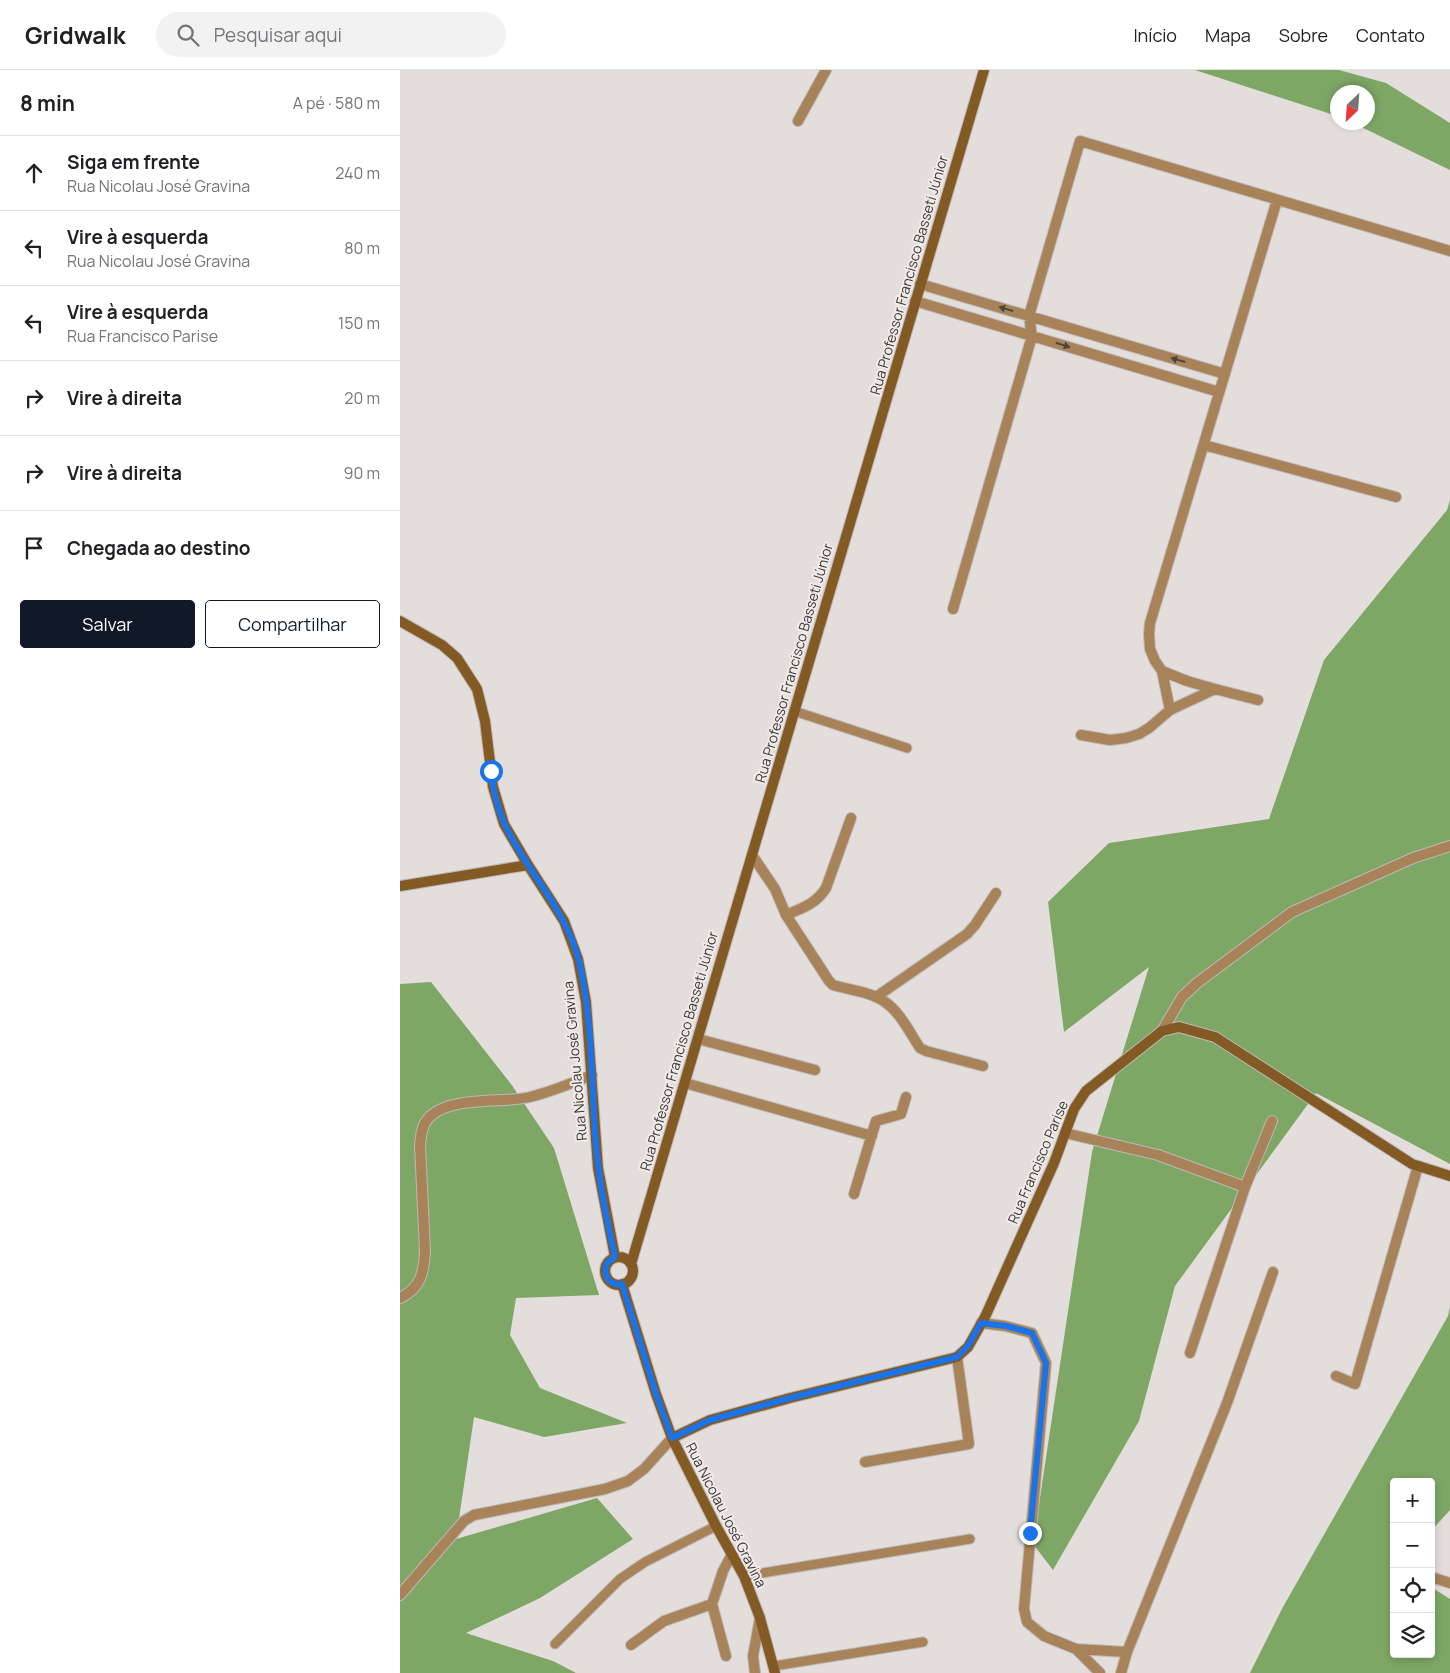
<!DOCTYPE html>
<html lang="pt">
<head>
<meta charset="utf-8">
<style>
  :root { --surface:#fff; --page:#f2f2f2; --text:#202124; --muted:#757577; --line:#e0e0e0; --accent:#111827 }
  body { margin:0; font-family:Manrope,sans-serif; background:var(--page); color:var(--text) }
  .controls { position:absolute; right:15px; bottom:15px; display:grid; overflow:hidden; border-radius:5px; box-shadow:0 2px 8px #0003 }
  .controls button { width:45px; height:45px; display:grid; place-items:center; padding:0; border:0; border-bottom:1px solid var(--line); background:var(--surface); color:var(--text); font:25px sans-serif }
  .compass { position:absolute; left:930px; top:15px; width:45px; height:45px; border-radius:50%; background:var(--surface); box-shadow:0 2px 8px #0003; rotate:205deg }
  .stop { position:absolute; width:15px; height:15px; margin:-11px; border:4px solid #1a73e8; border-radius:50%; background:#fff }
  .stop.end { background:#1a73e8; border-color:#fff; box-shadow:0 1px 5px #0008 }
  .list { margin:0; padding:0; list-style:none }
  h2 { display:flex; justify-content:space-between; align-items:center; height:65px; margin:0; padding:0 20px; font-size:21px }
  h2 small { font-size:16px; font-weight:400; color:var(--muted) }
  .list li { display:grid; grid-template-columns:32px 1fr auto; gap:15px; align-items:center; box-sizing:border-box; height:75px; padding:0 20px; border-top:1px solid var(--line) }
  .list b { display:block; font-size:19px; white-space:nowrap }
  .list p { margin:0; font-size:16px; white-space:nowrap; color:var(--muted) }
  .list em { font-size:16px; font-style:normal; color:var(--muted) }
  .actions { display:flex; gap:10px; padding:15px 20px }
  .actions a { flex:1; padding:11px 0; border:1px solid var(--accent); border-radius:5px; text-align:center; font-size:18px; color:var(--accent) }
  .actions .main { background:var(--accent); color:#fff }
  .icon { flex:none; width:28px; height:28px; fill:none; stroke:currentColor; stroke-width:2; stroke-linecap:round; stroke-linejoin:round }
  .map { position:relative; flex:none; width:1050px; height:1603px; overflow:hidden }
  header { display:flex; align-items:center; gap:30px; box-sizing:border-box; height:70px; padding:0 25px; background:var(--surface); border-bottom:1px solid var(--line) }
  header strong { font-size:24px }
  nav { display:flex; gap:28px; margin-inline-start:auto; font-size:18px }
  .search { width:350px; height:45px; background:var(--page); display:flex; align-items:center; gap:12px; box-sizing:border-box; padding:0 18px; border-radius:28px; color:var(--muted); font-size:19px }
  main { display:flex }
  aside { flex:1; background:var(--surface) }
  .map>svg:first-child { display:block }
  .forest { fill:#7ea766 }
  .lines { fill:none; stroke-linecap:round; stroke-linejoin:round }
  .lane-casing { stroke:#beb9b7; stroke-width:11 }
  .street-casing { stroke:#beb9b7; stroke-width:12 }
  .secondary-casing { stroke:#beb9b7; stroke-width:12 }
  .lane { stroke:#a88359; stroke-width:9 }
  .street { stroke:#a88359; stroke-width:10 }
  .secondary { stroke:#835a24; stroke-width:10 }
  .oneway { fill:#4c453e }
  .route { stroke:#1a73e8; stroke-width:6 }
  .labels { text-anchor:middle; stroke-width:4; stroke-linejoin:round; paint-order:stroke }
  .street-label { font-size:14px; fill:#3c3a39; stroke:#f0eae8 }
</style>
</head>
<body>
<header>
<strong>Gridwalk</strong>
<div class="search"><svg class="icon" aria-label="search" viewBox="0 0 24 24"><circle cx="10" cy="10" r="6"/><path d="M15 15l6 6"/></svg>Pesquisar aqui</div>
<nav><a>Início</a><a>Mapa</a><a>Sobre</a><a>Contato</a></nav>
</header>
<main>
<aside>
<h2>8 min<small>A pé · 580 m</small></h2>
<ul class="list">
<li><svg class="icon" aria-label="ahead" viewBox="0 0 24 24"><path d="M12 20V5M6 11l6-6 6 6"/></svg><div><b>Siga em frente</b><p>Rua Nicolau José Gravina</p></div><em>240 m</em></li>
<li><svg class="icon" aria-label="left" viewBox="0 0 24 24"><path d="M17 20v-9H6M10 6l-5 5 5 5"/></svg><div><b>Vire à esquerda</b><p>Rua Nicolau José Gravina</p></div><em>80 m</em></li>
<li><svg class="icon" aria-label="left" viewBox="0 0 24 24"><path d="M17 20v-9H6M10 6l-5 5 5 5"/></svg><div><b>Vire à esquerda</b><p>Rua Francisco Parise</p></div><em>150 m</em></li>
<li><svg class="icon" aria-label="right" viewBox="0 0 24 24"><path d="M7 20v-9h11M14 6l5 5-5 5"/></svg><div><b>Vire à direita</b></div><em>20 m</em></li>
<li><svg class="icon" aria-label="right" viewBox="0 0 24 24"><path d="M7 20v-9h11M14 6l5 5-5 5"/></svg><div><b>Vire à direita</b></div><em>90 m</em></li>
<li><svg class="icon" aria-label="arrive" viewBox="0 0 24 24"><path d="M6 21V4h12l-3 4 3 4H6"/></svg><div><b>Chegada ao destino</b></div></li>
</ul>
<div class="actions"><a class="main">Salvar</a><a>Compartilhar</a></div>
</aside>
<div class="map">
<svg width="1050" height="1603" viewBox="0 0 1050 1603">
  <rect width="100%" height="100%" fill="#e3dddb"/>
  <path class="forest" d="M795 0H939L986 13 1050 53V100L953 53 968 52V22H938L937 46Z
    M1050 430V1094L916 1023 775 1216 739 1351 653 1500 633 1474 692 1082 749 897 664 962 648 832 709 773 869 749 924 590 1047 440Z
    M31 912 111 1014 154 1078 199 1225 116 1228 110 1265 140 1318 227 1353 144 1367 74 1347 56 1469 197 1428 233 1469 140 1528 66 1563 153 1591 176 1603H0V914Z
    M1050 1237V1440L1031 1461V1412H994V1584H1031V1517L1050 1529V1603H850L883 1537 1048 1246Z"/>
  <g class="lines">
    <g class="lane-casing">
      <path id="lane" d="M394 641 507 678
        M344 1506 570 1469
        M155 1574 220 1509 245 1492 316 1456
        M374 1596 523 1572"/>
    </g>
    <g class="street-casing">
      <path id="street" d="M398 51 426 0
        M520 214 825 304
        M515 231 819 322
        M804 375 996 427
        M553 539 632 266 629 246 680 71 1050 181
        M762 601 787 611 815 619
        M770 640 762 601 755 591 750 579 749 564 750 553 877 130
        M681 665 710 670 726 668 739 664 749 658 770 640 815 619 858 630
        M352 785 375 819 386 845 429 911 433 915C450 920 471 922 485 932 500 942 510 963 520 978L526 981 583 996
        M386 845C402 838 416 834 426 818L451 748
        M476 927 567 864 575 855 596 823
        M762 961 782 927 797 913 892 842 1013 788 1050 776
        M298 969 415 1000
        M285 1013 472 1066
        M665 1063 758 1085 845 1117
        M454 1124 476 1051 501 1044 506 1027
        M0 1228C21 1218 24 1202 25 1181L20 1075C21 1067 21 1060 25 1053 42 1024 102 1034 130 1027 151 1022 172 1013 192 1005
        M581 1253 605 1256 632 1263 646 1293 624 1539 627 1552 644 1566 676 1579 727 1582
        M790 1283 845 1117 872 1051
        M936 1306 955 1314 1018 1096
        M465 1392 569 1374 557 1287
        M1031 1507 1050 1513
        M0 1525 64 1451 74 1445 205 1419 228 1411 244 1399 272 1368
        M312 1534 323 1501 332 1484
        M231 1575 264 1551 312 1534 326 1586
        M676 1579 700 1603
        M355 1603 353 1586 360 1548
        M721 1603 727 1582 827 1333 873 1202"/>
    </g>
    <g class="secondary-casing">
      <path id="secondary" d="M0 551 42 575 57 588 77 619 85 651 93 717 104 754 128 795 164 851 178 889 186 932 198 1098 215 1187
        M0 816 128 795
        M205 1201a14 14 0 1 1 28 0a14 14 0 1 1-28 0Z
        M231 1194 584 0
        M222 1214 256 1324 272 1368 316 1456 344 1506 360 1548 375 1603
        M272 1368 310 1350 390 1328 557 1287 568 1277 585 1247 654 1093 674 1039 686 1021 762 961 779 957 815 967 1012 1094 1050 1106"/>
    </g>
    <use href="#lane" class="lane"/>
    <use href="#street" class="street"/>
    <use href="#secondary" class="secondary"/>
  </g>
  <defs><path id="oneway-solid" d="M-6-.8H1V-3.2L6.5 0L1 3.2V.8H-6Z" transform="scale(1.25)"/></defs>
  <g class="oneway">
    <use href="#oneway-solid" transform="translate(606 239) rotate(-164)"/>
    <use href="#oneway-solid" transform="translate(663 275) rotate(17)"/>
    <use href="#oneway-solid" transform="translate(778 290) rotate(-164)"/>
  </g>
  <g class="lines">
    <path class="route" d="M91 701C93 719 97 738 105 755 127 802 166 839 179 891 193 951 191 1014 196 1075 199 1113 207 1150 215 1187L207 1193C202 1205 209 1216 222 1214L256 1324 272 1368 310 1350 390 1328 557 1287 568 1276 581 1253 606 1256 632 1263 646 1293 630 1463"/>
  </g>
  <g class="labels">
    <g class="street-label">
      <text transform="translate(509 205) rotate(-74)" y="5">Rua Professor Francisco Basseti Júnior</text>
      <text transform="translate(394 593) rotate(-74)" y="5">Rua Professor Francisco Basseti Júnior</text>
      <text transform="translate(279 981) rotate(-74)" y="5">Rua Professor Francisco Basseti Júnior</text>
      <text transform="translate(175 991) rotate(-95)" y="5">Rua Nicolau José Gravina</text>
      <text transform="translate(638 1092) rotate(-67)" y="5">Rua Francisco Parise</text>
      <text transform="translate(326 1445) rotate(63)" y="5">Rua Nicolau José Gravina</text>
    </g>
  </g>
</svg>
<div class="controls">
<button>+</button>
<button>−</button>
<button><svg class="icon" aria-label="locate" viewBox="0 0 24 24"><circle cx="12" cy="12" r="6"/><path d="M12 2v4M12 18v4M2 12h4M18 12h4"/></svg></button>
<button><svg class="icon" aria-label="layers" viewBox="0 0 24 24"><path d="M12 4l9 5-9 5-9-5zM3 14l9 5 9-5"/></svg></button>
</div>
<svg class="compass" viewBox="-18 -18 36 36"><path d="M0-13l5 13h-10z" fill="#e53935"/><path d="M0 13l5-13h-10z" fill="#757577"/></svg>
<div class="stop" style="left:91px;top:701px"></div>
<div class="stop end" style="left:630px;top:1463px"></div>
</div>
</main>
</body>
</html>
